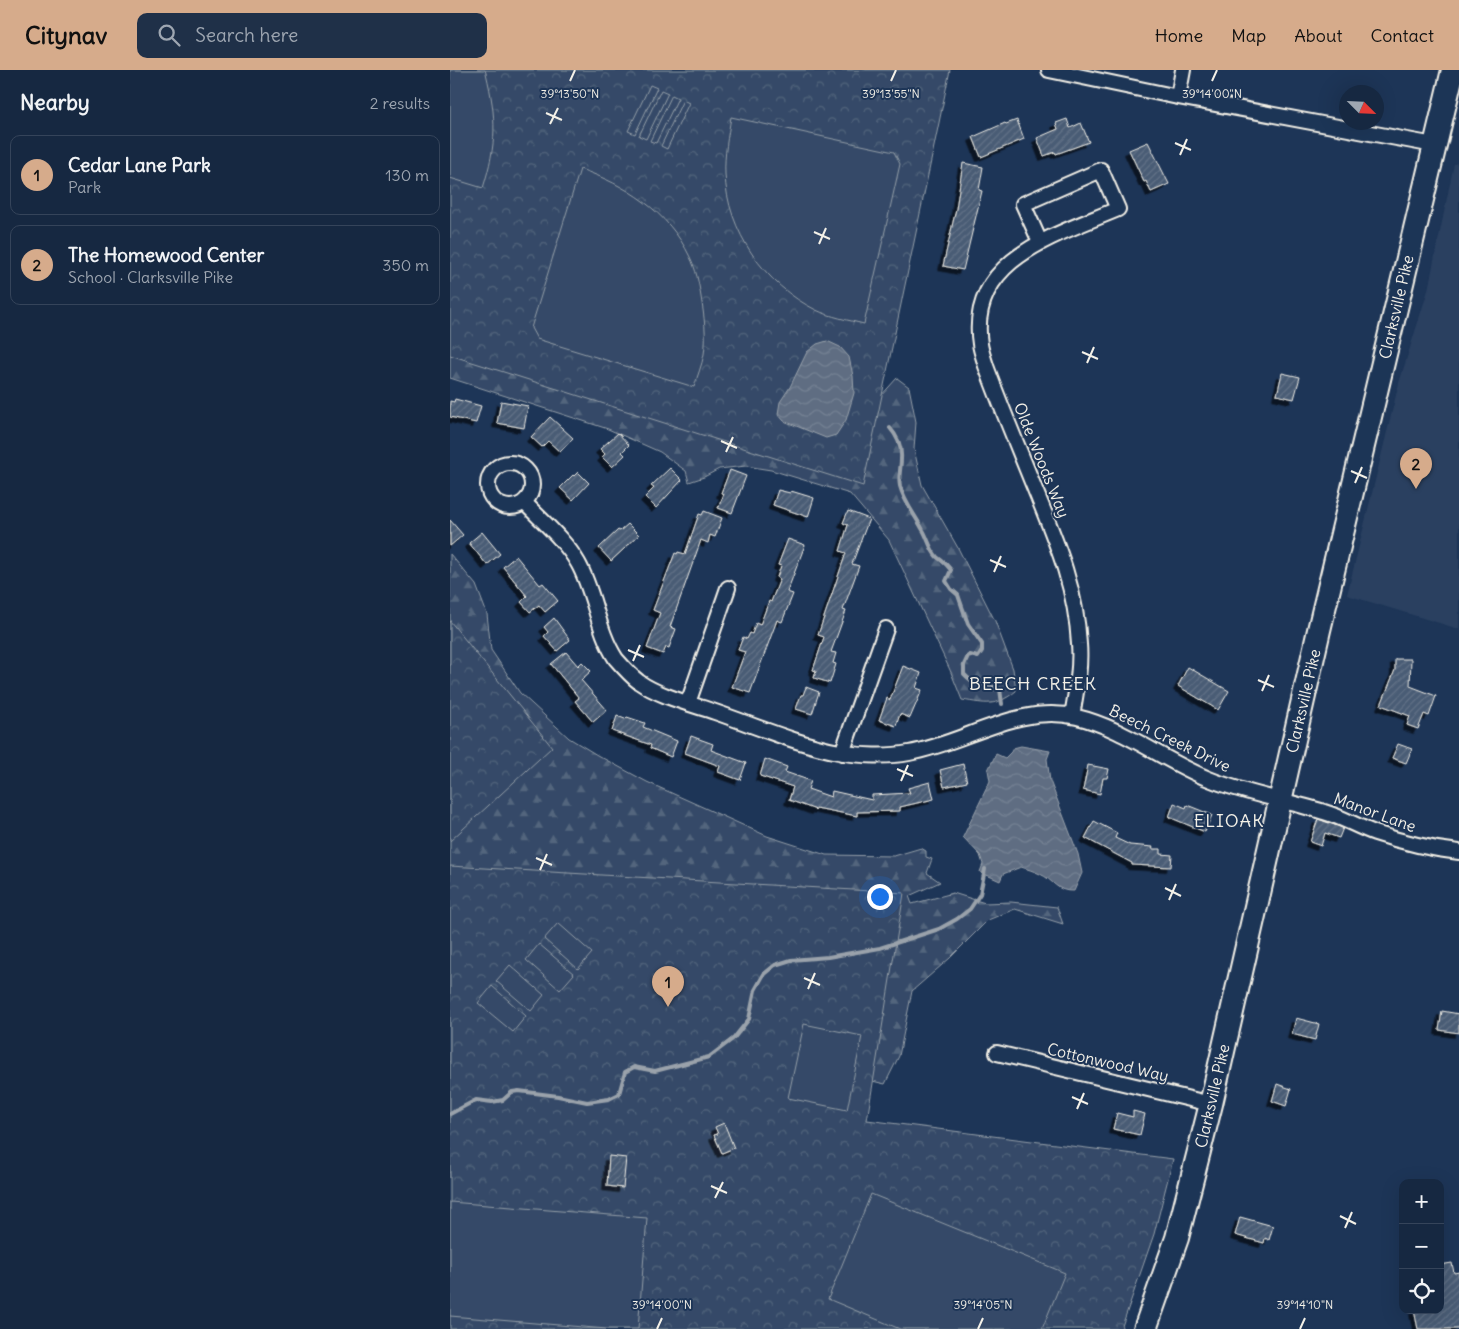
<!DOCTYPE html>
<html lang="en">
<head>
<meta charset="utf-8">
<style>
  :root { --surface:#162841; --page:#1f3048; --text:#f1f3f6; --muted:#9ea6b1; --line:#35445a; --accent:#d6ab8b }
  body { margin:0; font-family:Delius,sans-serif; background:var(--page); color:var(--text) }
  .controls { position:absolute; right:15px; bottom:15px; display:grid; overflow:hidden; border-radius:10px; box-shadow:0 5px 20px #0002 }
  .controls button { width:45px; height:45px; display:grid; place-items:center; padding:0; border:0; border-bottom:1px solid var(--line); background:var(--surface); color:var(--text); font:25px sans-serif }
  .compass { position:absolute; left:889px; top:15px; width:45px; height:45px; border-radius:50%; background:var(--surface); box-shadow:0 5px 20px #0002; rotate:114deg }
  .you { position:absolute; left:429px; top:826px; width:18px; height:18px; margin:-12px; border:4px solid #fff; border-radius:50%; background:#1a73e8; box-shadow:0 0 0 8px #1a73e833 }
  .badge { display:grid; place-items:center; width:32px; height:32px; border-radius:50%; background:var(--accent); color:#111; font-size:16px; font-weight:700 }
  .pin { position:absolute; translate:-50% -41px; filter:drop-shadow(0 1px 2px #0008) }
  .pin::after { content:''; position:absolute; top:26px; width:18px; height:15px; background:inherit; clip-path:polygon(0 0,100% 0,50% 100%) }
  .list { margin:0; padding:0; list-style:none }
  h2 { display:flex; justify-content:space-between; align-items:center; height:65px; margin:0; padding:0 20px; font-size:21px }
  h2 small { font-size:16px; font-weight:400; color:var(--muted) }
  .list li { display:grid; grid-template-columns:32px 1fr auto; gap:15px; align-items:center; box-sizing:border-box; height:80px; margin:0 10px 10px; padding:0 10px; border:1px solid var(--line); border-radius:10px }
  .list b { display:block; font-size:19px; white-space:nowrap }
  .list p { margin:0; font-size:16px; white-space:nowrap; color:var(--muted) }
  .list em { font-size:16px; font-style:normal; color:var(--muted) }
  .icon { flex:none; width:28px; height:28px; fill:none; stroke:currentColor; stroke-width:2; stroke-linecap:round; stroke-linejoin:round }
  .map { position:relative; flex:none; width:1009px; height:1259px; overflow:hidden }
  header { display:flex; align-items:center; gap:30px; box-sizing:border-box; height:70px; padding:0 25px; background:var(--accent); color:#111 }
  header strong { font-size:24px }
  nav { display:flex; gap:28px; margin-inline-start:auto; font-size:18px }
  .search { width:350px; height:45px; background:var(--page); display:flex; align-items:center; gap:12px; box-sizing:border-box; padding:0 18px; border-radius:10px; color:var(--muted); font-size:19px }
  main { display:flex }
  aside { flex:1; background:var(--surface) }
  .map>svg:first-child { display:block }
  .built { fill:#2a4060 }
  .forest { fill:url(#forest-firs); stroke:#949ea8 }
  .park { fill:url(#park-crowns); stroke:#949ea8 }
  .pitch { fill:#354a67; stroke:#949ea8 }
  .water { fill:url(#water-waves); stroke:#9aa2ab }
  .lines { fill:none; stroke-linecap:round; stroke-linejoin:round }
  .stream { stroke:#9aa2ab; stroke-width:4 }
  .building { fill:url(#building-hatch); stroke:#f4f1e8; filter:url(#shadow) }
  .minor-casing { stroke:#f4f1e8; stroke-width:18 }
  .primary-casing { stroke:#f4f1e8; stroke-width:26 }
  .minor { stroke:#1d3557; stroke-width:14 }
  .primary { stroke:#1d3557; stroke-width:22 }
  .ticks { fill:none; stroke:#f4f1e8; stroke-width:2 }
  .labels { text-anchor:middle; stroke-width:4; stroke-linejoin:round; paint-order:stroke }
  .street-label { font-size:16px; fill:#f4f1e8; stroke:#1d3557 }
  .neighbourhood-label { font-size:18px; letter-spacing:1px; fill:#f4f1e8; stroke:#1d3557 }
  .ticks-label { font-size:12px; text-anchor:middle; fill:#f4f1e8; stroke:#1d3557; stroke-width:4; stroke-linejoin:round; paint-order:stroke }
</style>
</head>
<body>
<header>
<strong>Citynav</strong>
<div class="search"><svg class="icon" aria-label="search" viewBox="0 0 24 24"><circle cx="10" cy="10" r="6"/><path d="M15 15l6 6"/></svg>Search here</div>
<nav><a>Home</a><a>Map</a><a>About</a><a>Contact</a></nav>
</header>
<main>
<aside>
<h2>Nearby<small>2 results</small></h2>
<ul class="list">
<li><span class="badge">1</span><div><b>Cedar Lane Park</b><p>Park</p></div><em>130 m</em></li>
<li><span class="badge">2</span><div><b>The Homewood Center</b><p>School · Clarksville Pike</p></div><em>350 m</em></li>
</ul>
</aside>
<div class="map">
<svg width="1009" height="1259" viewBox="0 0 1009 1259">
  <defs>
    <pattern id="forest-firs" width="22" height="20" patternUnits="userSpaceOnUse" patternTransform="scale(1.25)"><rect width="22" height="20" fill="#354a67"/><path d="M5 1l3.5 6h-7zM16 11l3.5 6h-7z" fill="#53657d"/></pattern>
    <pattern id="park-crowns" width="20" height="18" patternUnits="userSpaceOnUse" patternTransform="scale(1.25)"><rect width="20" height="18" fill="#354a67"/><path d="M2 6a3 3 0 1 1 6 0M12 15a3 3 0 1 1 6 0" fill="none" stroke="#53657d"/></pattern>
    <pattern id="water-waves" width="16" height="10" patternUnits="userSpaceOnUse" patternTransform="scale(1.25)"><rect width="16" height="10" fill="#5e6d82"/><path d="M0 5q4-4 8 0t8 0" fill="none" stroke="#768294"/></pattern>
    <pattern id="building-hatch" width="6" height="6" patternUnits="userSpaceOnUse" patternTransform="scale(1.25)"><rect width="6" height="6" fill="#485b74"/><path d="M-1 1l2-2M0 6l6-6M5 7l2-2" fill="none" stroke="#637388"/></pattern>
    <filter id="shadow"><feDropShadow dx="-4.5" dy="4.5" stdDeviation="0" flood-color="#0009"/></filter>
  </defs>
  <rect width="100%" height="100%" fill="#1d3557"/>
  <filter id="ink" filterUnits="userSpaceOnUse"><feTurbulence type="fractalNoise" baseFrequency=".02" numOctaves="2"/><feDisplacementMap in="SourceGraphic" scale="10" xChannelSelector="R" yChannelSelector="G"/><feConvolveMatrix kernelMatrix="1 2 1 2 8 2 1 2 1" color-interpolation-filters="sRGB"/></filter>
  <g filter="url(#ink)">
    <path class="built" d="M1009 93V559L897 525 949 313 978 220 1004 94Z"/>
    <path class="forest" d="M0 258 420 338 447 308 459 317 466 352 464 379 472 415 508 478 545 551 563 599 566 621C546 637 537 634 512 630L500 600 439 470 400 424 321 400 296 396 269 399 254 407 239 412 236 401 210 382 158 359 0 308Z
      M0 484 26 515 37 544 41 580 70 623 119 668 147 685 197 712 317 766 376 785 444 786 471 778 476 781V787L482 789 477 803 490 812 459 826 462 834 503 823 535 833 561 832 607 837 613 854 565 839 538 850 500 888 462 921 449 986 435 1014 418 1010 0 1108Z"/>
    <path class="park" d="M0 0H500L413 416 0 285Z
      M0 551 102 677 0 771Z
      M0 796 454 823 417 1050 723 1089 704 1164 671 1259H0Z"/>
    <path class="pitch" d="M0 0H35L36 3C47 49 47 73 33 118L0 108Z
      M200 15 207 18 185 64 178 61Z
      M211 20 218 23 196 69 189 66Z
      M222 25 228 28 206 73 200 71Z
      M233 30 239 33 217 79 211 76Z
      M281 47 444 82 450 94 414 254C398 250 381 247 366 240 315 215 277 161 275 104 274 85 278 66 281 47Z
      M130 99C176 115 218 141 240 187 246 199 249 214 251 227 254 245 257 266 254 284 252 295 247 307 244 317L87 269 81 258Z
      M108 853 142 883 128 899 94 869Z
      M89 874 124 904 110 920 76 890Z
      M60 895 94 925 81 941 46 911Z
      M42 916 76 946 63 962 28 933Z
      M354 954 412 966 397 1040 338 1028Z
      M421 1124 615 1203 592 1259H450L378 1229Z
      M0 1132 197 1148 188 1259H157L0 1246Z"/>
    <path class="water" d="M377 271 390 277 399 287 403 306 404 323 396 350 386 365 376 368 334 351 328 344 330 332 340 317 357 282 367 274Z
      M571 676 600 681 597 689 600 711 628 784 632 803 624 821C606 822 604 810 590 804 584 801 577 799 571 797L553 804 550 811 530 802 533 794 530 785 513 767 540 711 538 700 546 684 555 688 561 682 563 678Z"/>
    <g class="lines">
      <path class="stream" d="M440 358C448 367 452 376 451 389 451 398 448 407 450 416 454 432 465 445 473 460 478 468 480 480 487 487 493 492 495 492 501 500L496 511 501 519 508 525 518 554 532 574V581L528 587 520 585 518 586 514 595V604C529 620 533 612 550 619L552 634
        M0 1044 26 1030 42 1032 53 1030 62 1022 69 1021 108 1026 137 1032 159 1029 169 1024 175 1002 184 997 205 1001 259 987 284 968 299 949 305 920 314 904 325 895 341 890 378 887 430 878 489 859 507 849 520 839 530 824 535 799"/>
    </g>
    <path class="building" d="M617 49 620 58 631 53 639 72 606 84 605 82 594 86 587 68 608 59 606 53Z
      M567 50 574 69 531 87 523 67 555 53 556 54Z
      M698 72 719 114 701 122 696 111 694 112 679 80Z
      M513 93 533 97 529 120 532 121 513 200 493 196 506 139Z
      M832 303 850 307 844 329 827 325Z
      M5 329 31 336 26 353 0 347V331L4 332Z
      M51 331 78 336 74 358 47 353Z
      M100 347 123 368 110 382 98 371 92 377 81 367Z
      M168 363 179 375 172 382 175 385 162 397 152 387 155 384 150 379Z
      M220 398 232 410 206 438 195 427 204 418 201 416Z
      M280 400 296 406 282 443 268 438 274 424 271 423Z
      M128 402 139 413 123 430 110 418 123 405 124 406Z
      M328 420 340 423 341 421 364 428 358 447 323 435Z
      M254 441 272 448 265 467 260 465 258 473 251 470 220 557 226 559 219 578 216 577 213 584 197 578 210 543 203 540 225 483 227 484 228 482 235 484 249 444 252 445Z
      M398 441 419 449 402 494 409 496 393 540 396 541 381 582 386 583 383 593 386 594 380 613 364 608 366 601 363 600 374 567 368 565 396 483 390 481 398 455 393 453Z
      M0 450 13 465 0 476Z
      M178 454 189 465 161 491 149 478 168 460 170 461Z
      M32 462 50 484 37 495 19 473Z
      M338 469 355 475 337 522 343 524 332 552 327 550 300 623 282 617 295 582 288 580 293 567 297 569 300 563 302 564 306 553 310 555 319 531 321 532 330 509 327 507 331 496 328 495Z
      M66 486 90 515 93 513 108 531 95 542 89 535 80 542 71 532 77 526 53 497Z
      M104 548 120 570 107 581 94 566 98 562 94 557Z
      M116 582 128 596 132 592 141 601 131 610 157 640 143 652 125 631 129 628 101 594Z
      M945 589H961L960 616 986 626 979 646 974 644 968 659 957 655 960 646 931 635 945 600Z
      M453 596 471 603 466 618 472 620 460 648 450 644 446 656 429 650 437 628 440 630Z
      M738 597 779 621 768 640 728 616Z
      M356 617 369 622 362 644 346 639 351 625H353Z
      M167 646 175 649 177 647 195 653 193 657 227 671 221 687 200 678 201 675 162 661Z
      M241 666 263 674 261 680 296 693 290 710 268 702 270 696 235 683Z
      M948 674 962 679 956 693 942 688Z
      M315 689 337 697 335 702 361 711 358 719 381 727 382 721 422 730V725L460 723 458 718 480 712 484 729 450 737V741L407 742V746L366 738V740L339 730 343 717 310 706Z
      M513 694 517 712 494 717 490 700Z
      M638 695 659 699 657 708H653L650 724 633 720Z
      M724 733 736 738 737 735 762 745 755 762 719 747Z
      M868 749 893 758 889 768 875 763 871 776 860 772Z
      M644 751 667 763 665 768 680 775 703 777 702 779H711V784L722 785 721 797 682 795V793L635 768Z
      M992 941 1009 944V963L989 960Z
      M846 948 869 954 865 970 842 964Z
      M827 1014 841 1019 836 1036 822 1031Z
      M683 1041 695 1044 690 1065 663 1059 667 1043 683 1047Z
      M274 1053 284 1078 272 1083 264 1065 268 1064 265 1057Z
      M159 1086 176 1088 173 1118 157 1116Z
      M790 1147 823 1156 819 1170 815 1168 814 1173 785 1165Z
      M1002 1193 1004 1203 1009 1202V1259H968L964 1240H990V1195Z"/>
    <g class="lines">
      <g class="minor-casing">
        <path id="minor" d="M599 0 728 27 984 75
          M728 27 733 0
          M590 172 573 134 651 100 668 139C607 165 517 189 530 274 531 281 534 289 536 296 551 337 568 377 584 417 605 469 626 516 629 574 631 598 626 622 622 646
          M38 415a22 22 0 1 1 44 0a22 22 0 1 1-44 0Z
          M74 432C92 451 115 470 128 493 145 523 147 560 166 589 173 597 181 606 189 612 209 626 241 634 265 642 306 656 347 674 389 682 410 686 438 687 459 683 516 673 568 633 627 647 674 658 714 691 759 709 796 724 836 730 874 742 892 747 908 757 925 763 952 772 980 779 1009 782
          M238 633 278 518
          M392 683 436 559
          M547 983 761 1034"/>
      </g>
      <g class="primary-casing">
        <path id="primary" d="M695 1259 727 1168 761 1034 869 560 1003 0"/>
      </g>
      <use href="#minor" class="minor"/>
      <use href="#primary" class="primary"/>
    </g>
  </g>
  <path class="ticks" d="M120 11 125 0M441 11 446 0M762 11 767 0M96 43 112 50M100 54 108 38M725 73 741 80M730 85 737 69M364 162 380 169M369 174 376 158M632 282 648 289M637 293 644 277M271 371 287 378M276 382 283 367M901 401 917 408M905 413 912 397M540 490 556 497M544 502 551 486M178 580 194 587M183 591 190 575M808 610 824 617M812 621 819 605M447 699 463 706M451 711 458 695M86 788 102 795M90 800 97 784M715 818 731 826M719 830 726 814M354 908 370 915M358 919 365 903M622 1027 638 1034M627 1039 634 1023M261 1116 277 1123M265 1128 273 1112M890 1146 906 1154M895 1158 902 1142M207 1259 212 1248M528 1259 533 1248M850 1259 855 1248"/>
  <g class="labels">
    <g class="street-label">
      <text transform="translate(946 237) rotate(-77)" y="6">Clarksville Pike</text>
      <text transform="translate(592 390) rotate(68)" y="6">Olde Woods Way</text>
      <text transform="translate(853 631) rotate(-77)" y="6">Clarksville Pike</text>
      <text transform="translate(720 668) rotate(26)" y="6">Beech Creek Drive</text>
      <text transform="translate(925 742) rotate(20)" y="6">Manor Lane</text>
      <text transform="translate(658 992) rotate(13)" y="6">Cottonwood Way</text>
      <text transform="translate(762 1026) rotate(-77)" y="6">Clarksville Pike</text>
    </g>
    <g class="neighbourhood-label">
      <text x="583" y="620">BEECH CREEK</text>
      <text x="779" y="757">ELIOAK</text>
    </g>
  </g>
  <g class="ticks-label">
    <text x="120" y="28">39°13'50"N</text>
    <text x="441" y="28">39°13'55"N</text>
    <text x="762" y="28">39°14'00"N</text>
    <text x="212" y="1239">39°14'00"N</text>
    <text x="533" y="1239">39°14'05"N</text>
    <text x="855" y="1239">39°14'10"N</text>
  </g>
</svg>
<div class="controls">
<button>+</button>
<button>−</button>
<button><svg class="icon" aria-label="locate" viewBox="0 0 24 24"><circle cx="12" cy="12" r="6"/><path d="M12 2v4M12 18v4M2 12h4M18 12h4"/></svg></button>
</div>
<svg class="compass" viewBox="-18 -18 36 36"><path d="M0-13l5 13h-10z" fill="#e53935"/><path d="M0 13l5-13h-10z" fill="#9ea6b1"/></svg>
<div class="you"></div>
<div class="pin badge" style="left:218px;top:937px">1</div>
<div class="pin badge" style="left:966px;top:419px">2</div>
</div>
</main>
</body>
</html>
